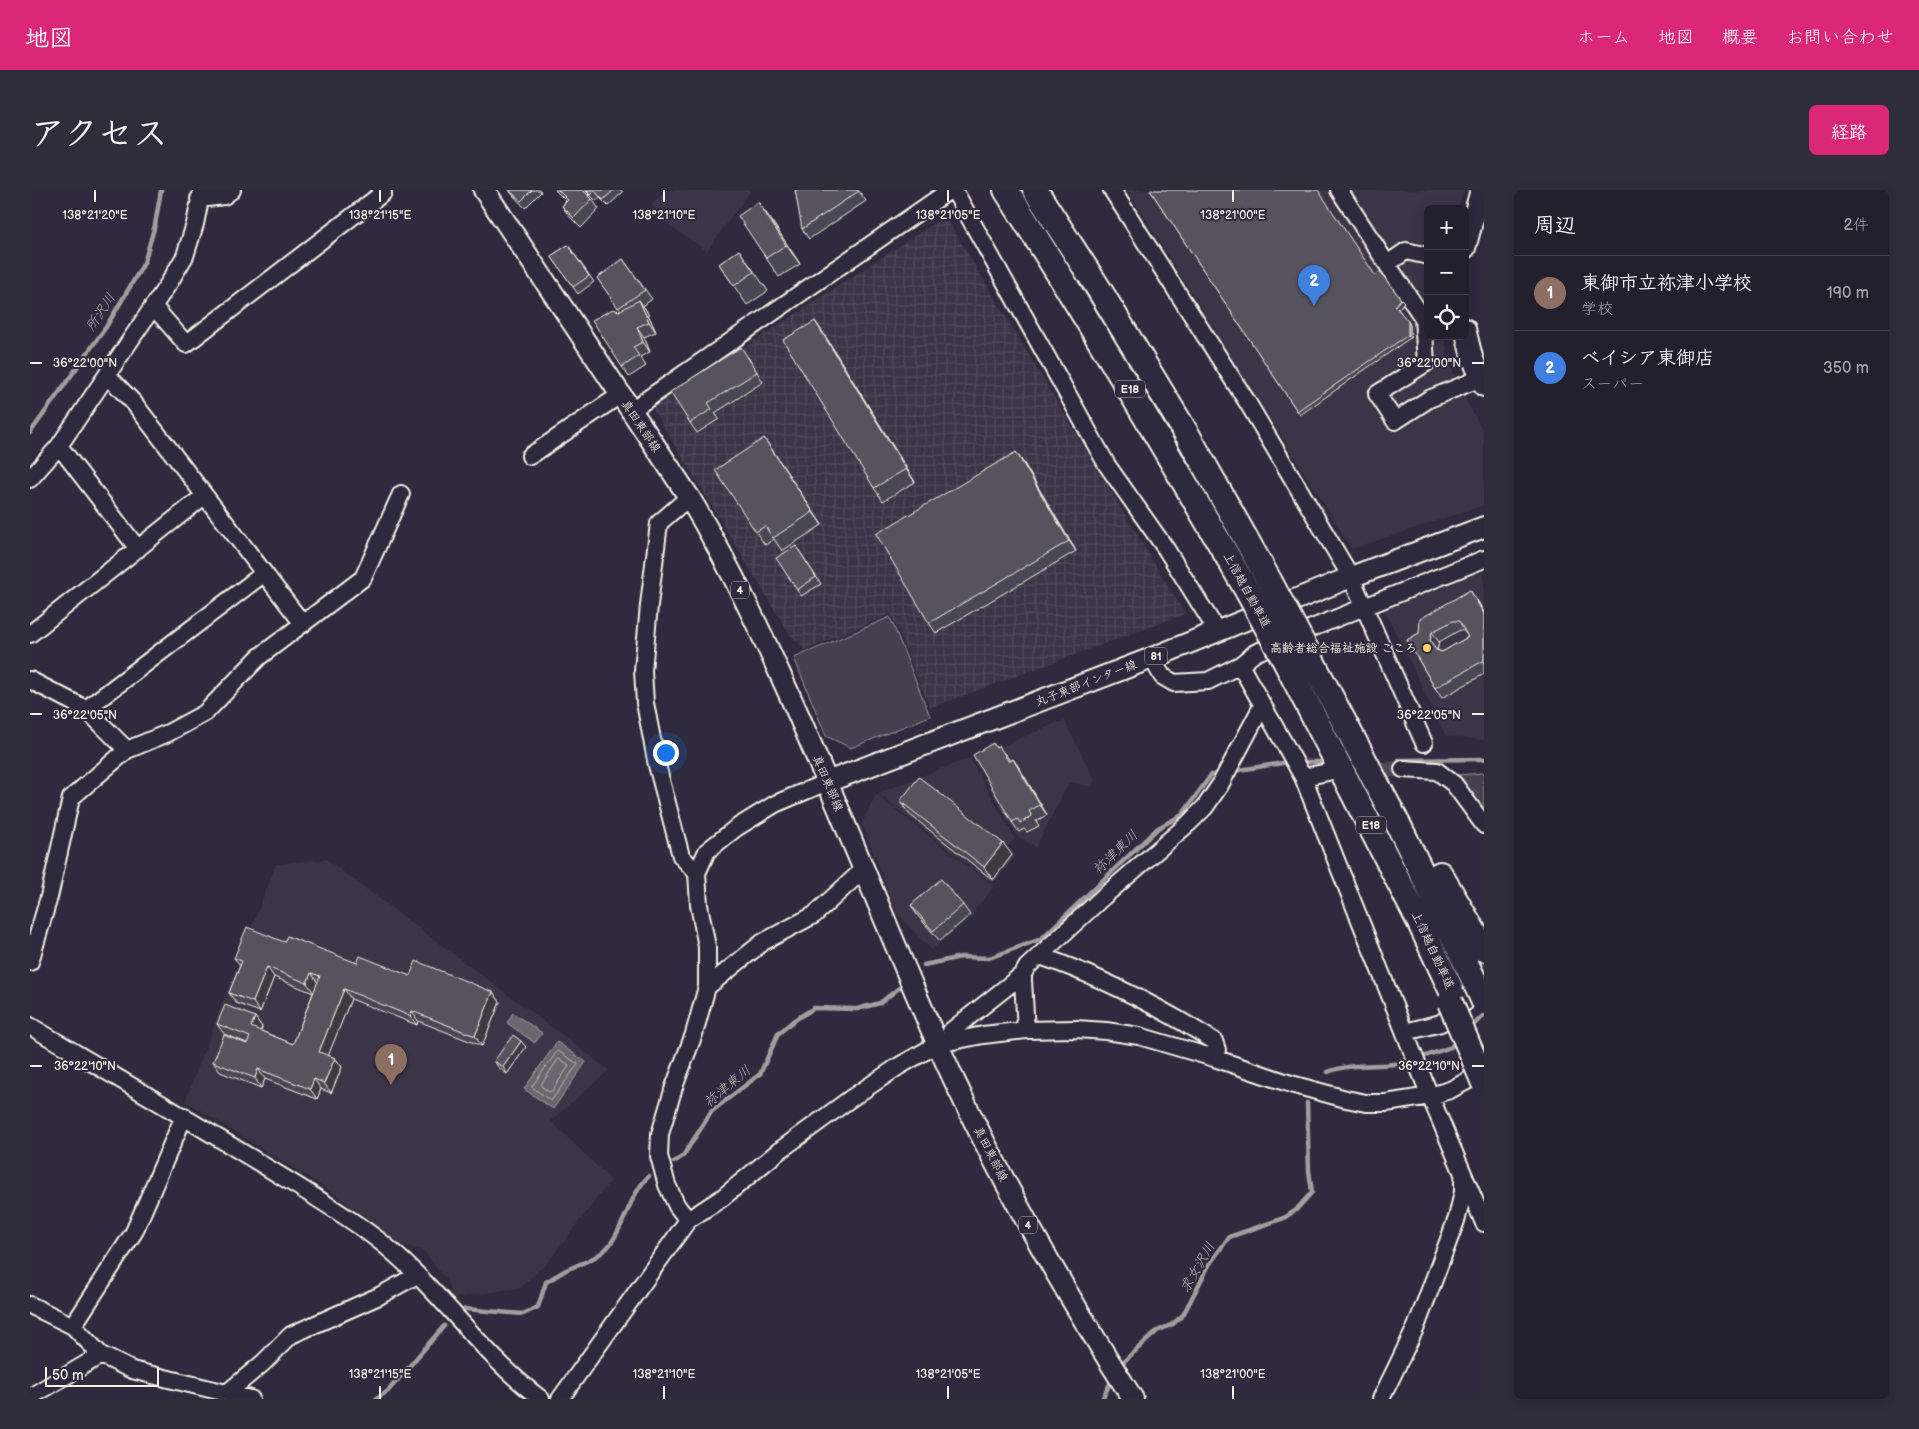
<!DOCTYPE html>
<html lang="ja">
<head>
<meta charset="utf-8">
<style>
  :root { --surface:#23202e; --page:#2f2d3a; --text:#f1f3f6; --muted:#a3a3aa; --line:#403e4a; --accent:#db2777 }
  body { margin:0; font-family:"Balsamiq Sans","Klee One",sans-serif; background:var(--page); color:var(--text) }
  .controls { position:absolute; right:15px; top:15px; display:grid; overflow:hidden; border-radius:8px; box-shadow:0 2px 12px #0003 }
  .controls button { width:45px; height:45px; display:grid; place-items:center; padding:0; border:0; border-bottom:1px solid var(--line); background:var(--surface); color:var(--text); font:25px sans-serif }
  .scale { position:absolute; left:15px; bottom:12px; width:114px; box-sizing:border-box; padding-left:5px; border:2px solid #f4f1e8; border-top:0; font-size:14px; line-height:18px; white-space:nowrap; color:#f4f1e8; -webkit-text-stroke:4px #2f2a3d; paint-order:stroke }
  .you { position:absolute; left:635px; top:562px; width:18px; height:18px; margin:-12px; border:4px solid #fff; border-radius:50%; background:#1a73e8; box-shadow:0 0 0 8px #1a73e833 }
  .badge { display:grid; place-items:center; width:32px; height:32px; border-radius:50%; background:var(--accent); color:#fff; font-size:16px; font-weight:700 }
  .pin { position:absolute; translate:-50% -41px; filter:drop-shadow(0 1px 2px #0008) }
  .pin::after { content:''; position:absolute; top:26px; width:18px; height:15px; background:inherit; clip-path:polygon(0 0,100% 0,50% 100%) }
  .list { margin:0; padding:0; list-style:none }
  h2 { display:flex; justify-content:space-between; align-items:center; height:65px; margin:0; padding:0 20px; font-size:21px }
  h2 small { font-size:16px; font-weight:400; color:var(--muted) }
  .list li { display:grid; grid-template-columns:32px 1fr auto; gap:15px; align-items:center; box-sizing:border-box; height:75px; padding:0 20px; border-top:1px solid var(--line) }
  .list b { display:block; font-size:19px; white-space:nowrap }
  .list p { margin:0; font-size:16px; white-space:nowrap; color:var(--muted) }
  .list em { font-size:16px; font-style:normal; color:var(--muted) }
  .icon { flex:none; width:28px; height:28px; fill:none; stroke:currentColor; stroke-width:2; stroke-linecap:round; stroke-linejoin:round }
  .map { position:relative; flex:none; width:1454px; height:1209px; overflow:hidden; border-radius:8px }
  header { display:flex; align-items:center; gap:30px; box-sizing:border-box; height:70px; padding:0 25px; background:var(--accent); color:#fff }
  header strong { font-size:24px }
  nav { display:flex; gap:28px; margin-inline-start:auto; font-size:18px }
  .intro { display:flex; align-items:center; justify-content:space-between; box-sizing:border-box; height:120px; padding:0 30px }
  h1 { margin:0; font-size:35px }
  .button { padding:12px 22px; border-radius:8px; background:var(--accent); color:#fff; font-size:18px; font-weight:700 }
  main { display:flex; gap:30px; padding:0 30px }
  aside { flex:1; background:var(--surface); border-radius:8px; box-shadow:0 2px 12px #0003 }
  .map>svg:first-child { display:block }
  .built { fill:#3b3647 }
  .industrial { fill:url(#industrial-grid) }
  .grass { fill:#454050; stroke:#9c989c }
  .forest { fill:url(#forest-crowns); stroke:#9c989c }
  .water { fill:#6a6670; stroke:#a19ea0 }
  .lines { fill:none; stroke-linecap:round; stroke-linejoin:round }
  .shore { stroke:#bdb9b8; stroke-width:1 }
  .stream { stroke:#a19ea0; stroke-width:4.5 }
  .minor-tunnel { stroke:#4d4857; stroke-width:16; stroke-dasharray:16 8; stroke-linecap:butt }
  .minor-casing { stroke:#f4f1e8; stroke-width:20 }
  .major-casing { stroke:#f4f1e8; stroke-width:24 }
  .highway-casing { stroke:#f4f1e8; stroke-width:28 }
  .minor { stroke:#2f2a3d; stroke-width:16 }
  .major { stroke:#2f2a3d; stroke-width:20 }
  .highway { stroke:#2f2a3d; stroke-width:24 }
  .highway-bridge-casing { stroke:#f4f1e8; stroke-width:28; stroke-linecap:butt }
  .highway-bridge { stroke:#2f2a3d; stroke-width:24 }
  .wall { fill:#4a4752; stroke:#f4f1e8; fill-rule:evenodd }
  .shaded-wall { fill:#3c3942; stroke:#f4f1e8 }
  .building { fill:#56525f; stroke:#f4f1e8; fill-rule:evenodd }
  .ticks { fill:none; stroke:#f4f1e8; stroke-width:2 }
  .poi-dot { fill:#ffd166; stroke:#2f2a3d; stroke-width:2 }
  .labels { text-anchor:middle; stroke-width:4; stroke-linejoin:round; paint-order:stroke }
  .shield { fill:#2f2a3d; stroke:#b9b5b5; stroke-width:1 }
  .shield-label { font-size:11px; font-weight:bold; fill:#f4f1e8 }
  .street-label { font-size:12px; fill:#f4f1e8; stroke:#2f2a3d }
  .poi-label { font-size:12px; font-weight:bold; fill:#f4f1e8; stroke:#2f2a3d; text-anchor:end }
  .water-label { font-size:14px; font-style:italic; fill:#b6b2b2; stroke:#2f2a3d }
  .ticks-label { font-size:12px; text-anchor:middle; fill:#f4f1e8; stroke:#2f2a3d; stroke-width:4; stroke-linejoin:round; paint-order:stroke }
</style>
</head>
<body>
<header>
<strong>地図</strong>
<nav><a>ホーム</a><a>地図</a><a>概要</a><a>お問い合わせ</a></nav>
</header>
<div class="intro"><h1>アクセス</h1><a class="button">経路</a></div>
<main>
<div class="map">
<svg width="1454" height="1209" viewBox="0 0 1454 1209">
  <defs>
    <pattern id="industrial-grid" width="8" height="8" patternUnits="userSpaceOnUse" patternTransform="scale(1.25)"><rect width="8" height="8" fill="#3b3647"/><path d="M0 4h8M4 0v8" fill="none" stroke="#4e4a59"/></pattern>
    <pattern id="forest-crowns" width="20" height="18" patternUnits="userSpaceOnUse" patternTransform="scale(1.25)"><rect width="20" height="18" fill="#454050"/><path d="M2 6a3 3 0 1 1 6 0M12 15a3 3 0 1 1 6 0" fill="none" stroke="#605c69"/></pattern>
  </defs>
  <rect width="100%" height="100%" fill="#2f2a3d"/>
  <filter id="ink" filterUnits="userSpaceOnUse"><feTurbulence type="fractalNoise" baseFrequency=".02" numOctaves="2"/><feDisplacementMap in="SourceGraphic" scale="10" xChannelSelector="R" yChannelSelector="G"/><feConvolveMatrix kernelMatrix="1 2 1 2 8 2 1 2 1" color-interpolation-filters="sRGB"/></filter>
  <g filter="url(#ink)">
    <path class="built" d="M636 0H721L677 61 631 30 622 14Z
      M1097 0H1434L1428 19H1398V146H1415L1418 171 1441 220 1454 242V315L1322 359Z
      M1454 382V550L1416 546 1354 419 1417 392Z
      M1034 530 1065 590 1062 597 1039 592 1006 657 987 646 943 568Z
      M940 568 985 649 977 657 986 665 963 694 847 603Z
      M846 604 964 697 946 718 945 724 901 760 866 722 832 633Z
      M296 669 579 880 521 931 581 990 518 1072 490 1098 422 1108 417 1091 393 1061 369 1053 305 1004 155 911 246 674Z"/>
    <path class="industrial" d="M915 26 1155 424 900 518 861 424 775 460 758 442 622 218Z"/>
    <path class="grass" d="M860 427 900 526 821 558 796 546 764 468Z"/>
    <path class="forest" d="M1454 583V629L1441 612 1427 585Z"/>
    <path class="water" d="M483 823 512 843 505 853 477 833Z
      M527 852 556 872 523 919 494 899Z"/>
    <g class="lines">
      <path class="shore" d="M528 861 548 874 521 911 502 897Z
        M529 869 538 874 539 876 522 901 519 902 512 897 511 895Z"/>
      <path class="stream" d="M0 243 76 137 114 73 125 35 131 0
        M1369 570 1454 569
        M1269 572H1290
        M1203 581 1259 572
        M894 775 931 767 959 768 1011 749 1128 638 1152 625 1181 585 1193 583
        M1440 838 1454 825
        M1390 868 1421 857 1427 850
        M1298 882C1326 871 1355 879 1382 871
        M644 972 653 966 682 921 730 884 748 844 763 831 784 818 827 819 850 813 869 798
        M435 1119 493 1124 508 1117 516 1092C523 1088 529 1084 536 1080 551 1073 571 1068 581 1053 596 1032 600 1004 619 986
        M1090 1177 1092 1173 1127 1141 1143 1134 1153 1125 1179 1075 1199 1047 1254 1028 1266 1020 1282 1002 1279 981 1277 913
        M346 1209 358 1201 414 1136
        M1072 1209 1083 1188"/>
      <path class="minor-tunnel" d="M1303 582 1373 579"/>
      <g class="minor-casing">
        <path id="minor" d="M924 0 1077 275 1136 359 1187 441
          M1082 0 1216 210 1321 387 1394 553
          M1309 0 1357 74 1376 61 1398 66
          M169 9 194 6 202 0
          M1357 74 1393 128 1396 173 1347 204 1365 231 1399 209 1451 188
          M123 116 156 154 353 3 351 0
          M77 185 104 213 273 434
          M600 221 920 0
          M29 256 108 359
          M500 266 590 205
          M0 289 29 256 139 93 155 66 165 34 172 0
          M659 307 629 333 619 415 613 481 615 513 627 575 651 666 667 683
          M1454 369 1282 438 1225 463 1210 475 1273 587 1400 906 1454 1033
          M0 444 174 306
          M1122 468 1132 486 1144 493 1178 491 1210 475
          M0 490 56 519 97 560
          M56 519 233 384
          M1373 579 1407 581 1424 594 1454 635
          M1273 587 1298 582
          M1010 766C1072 787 1128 816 1184 851L1187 860 1184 868
          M0 772 19 707 41 608 97 560 138 543 175 523 229 467 333 388 371 304
          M677 797 733 752 784 725 834 679
          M0 836C76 881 153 926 228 972 267 996 307 1019 343 1046 406 1093 448 1162 511 1209
          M996 840 993 791V784L997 777 1073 707 1159 633 1175 617 1190 595 1232 516
          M921 841 993 784
          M1375 842 1411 833 1454 796
          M658 1030 647 1016 637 995 629 966 630 944 644 897 664 844 677 797V757L669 715 667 683 677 661 706 638 745 614 797 592
          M0 1115 43 1136 71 1165 102 1180 221 1209
          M43 1136 104 1042 154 926
          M197 1203 233 1173 261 1145 349 1106 387 1085
          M0 1207 71 1165
          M530 1209 658 1030 692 1008 749 961 820 909 869 876 908 854 953 845 996 840 1046 839 1076 841 1109 846 1184 868 1261 894 1316 909 1336 913H1356L1400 906 1420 900 1439 890 1454 879
          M1351 1209 1386 1137 1427 1028 1433 1002V989"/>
      </g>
      <g class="major-casing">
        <path id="major" d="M454 0 659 307C701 377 735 450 768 524 816 634 860 745 908 855 963 978 1030 1095 1103 1209
          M1435 58 1451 0
          M1435 139 1442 167 1454 196
          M797 592 1122 468 1321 387 1454 337"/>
      </g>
      <g class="highway-casing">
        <path id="highway" d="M976 0C1060 132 1140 266 1218 402
          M1005 0 1067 96 1158 246 1240 392
          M1274 456 1370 638 1445 792
          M1252 465 1389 731 1425 808
          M1410 684 1454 759"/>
      </g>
      <use href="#minor" class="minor"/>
      <use href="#major" class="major"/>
      <use href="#highway" class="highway"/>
      <g class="highway-bridge-casing">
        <path id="highway-bridge" d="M1240 392 1274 456
          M1218 402 1252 465
          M1445 792 1454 812
          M1420 812 1454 893"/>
      </g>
      <use href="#highway-bridge" class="highway-bridge"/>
    </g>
    <path class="wall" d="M479 0H510L511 2 495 18 482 4Z
      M525 0H553L562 9 569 19 551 38 539 26 532 16 536 11Z
      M555 0H591L593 2 578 16 570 8 566 11Z
      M828 0 836 11 779 49 772 39Z
      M1120 0 1345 85 1374 112 1368 119 1380 135V148L1270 225Z
      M728 12 770 74 749 87 736 68Z
      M538 55 564 92 548 104 521 66Z
      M709 60 738 101 717 115 689 74Z
      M593 69 622 109 613 116 616 120 626 142 614 147 620 162 610 167 616 176 599 187 592 177 589 121 590 120 567 88Z
      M785 131 794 144 885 292 853 311 844 298Z
      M718 167 733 192 685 223 689 229 667 243 660 233Z
      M734 248 792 335 752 361 744 349 735 355 726 342Z
      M993 272 1046 361 906 443 899 433Z
      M766 356 791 394 771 406 767 400Z
      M1447 410 1454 422V484L1412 508 1405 498 1377 450ZM1430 440 1434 441 1438 447 1412 462 1407 460 1409 452Z
      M963 553 966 557 976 565 980 571 983 569 990 579 1017 625 1006 631 1009 636 997 642 994 639 989 642 982 632Z
      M870 611 982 665 963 690 879 624Z
      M881 715H933L940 725 910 751 887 725Z
      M254 752 327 773 380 786 463 802 470 812 452 856 388 831 387 835 321 809 298 865 305 868 312 877 301 903 291 899 287 909 235 889 231 898 190 882 183 872 217 853 194 844 187 834 225 827 232 837 231 841 263 854 283 803 244 787 230 822 206 813 199 803 210 776 204 768Z
      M496 857 477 884 469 878 464 871Z"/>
    <path class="shaded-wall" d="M728 12 742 31 770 74 756 55Z
      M1371 109 1374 112 1368 119 1365 116Z
      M609 110 616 120 626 142 619 132Z
      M785 131 794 144 885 292 876 279Z
      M1378 131 1380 135V148L1378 145Z
      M607 137 614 147 620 162 613 152Z
      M734 248 743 261 792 335 783 322Z
      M986 262 993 272 1046 361 1039 351Z
      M1440 400 1454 422V424Z
      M1402 442 1409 452 1407 460H1406L1400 450Z
      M983 569 990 579 1017 625 1010 615Z
      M973 653 982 665 963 690 954 677Z
      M237 777 244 787 230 822 223 812Z
      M281 783 288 793 284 803 277 793Z
      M314 799 321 809 296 871 289 862Z
      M463 802 470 812 452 856 445 846Z
      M382 821 388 831 387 835 380 826Z
      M225 827 232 837 228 847 221 837Z
      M491 851 496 857 477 884 473 877Z
      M305 868 312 877 301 903 294 893Z
      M228 879 235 889 231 898 225 888Z
      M284 889 291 899 287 909 280 899Z"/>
    <path class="building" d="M479 0H502L491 11Z
      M528 0H553L562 9 544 28 532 16 538 10Z
      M557 0H584L573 10 565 1 561 5Z
      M765 0H828L829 1 772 39Z
      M1120 0H1288L1345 85 1350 82 1371 109 1365 116 1378 131V145L1267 221Z
      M728 12 756 55 736 68 708 26Z
      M538 55 559 86 543 97 521 66Z
      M709 60 724 82 704 96 689 74Z
      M593 69 615 100 588 118 567 88Z
      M609 110 619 132 607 137 613 152 603 157 609 166 592 177 562 130 583 119 589 121Z
      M785 131 876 279 844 298 753 150Z
      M711 157 727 182 678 213 682 219 660 233 640 202Z
      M734 248 783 322 743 348 735 336 726 342 685 280Z
      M986 262 1039 351 899 433 846 344Z
      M766 356 786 387 767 400 746 368Z
      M1440 400 1454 424V473L1453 471 1405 498 1377 450 1389 443 1390 429ZM1423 431H1429L1438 447 1412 462 1406 460 1400 450 1402 442Z
      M963 553 966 558 969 556 979 572 983 569 1010 615 999 621 1002 626 990 633 988 629 982 632 943 565Z
      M889 587 973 653 954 677 870 611Z
      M911 689 933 715 903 741 881 715Z
      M217 737 254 752 257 746 327 773 330 766 380 786 386 771 463 802 445 846 382 821 380 826 314 799 289 862 305 868 294 893 284 889 280 899 228 879 225 888 183 872 194 845 217 854 220 847 187 834 195 815 225 827 221 837 263 854 290 786 281 783 277 793 237 777 223 812 199 803 212 771 204 768Z
      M483 845 491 851 473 877 464 871Z"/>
  </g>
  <path class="ticks" d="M65 0V12M350 0V12M634 0V12M918 0V12M1203 0V12M0 173H12M1442 173H1454M0 524H12M1442 524H1454M0 876H12M1442 876H1454M350 1196V1209M634 1196V1209M918 1196V1209M1203 1196V1209"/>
  <circle class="poi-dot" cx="1397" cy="458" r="5"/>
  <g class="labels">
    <g class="shield">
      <rect x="1085" y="190.5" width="30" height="17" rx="4"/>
      <rect x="701" y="391.5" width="18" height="17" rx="4"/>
      <rect x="1115" y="457.5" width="22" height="17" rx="4"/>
      <rect x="1326" y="626.5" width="30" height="17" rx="4"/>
      <rect x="989" y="1026.5" width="18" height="17" rx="4"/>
    </g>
    <g class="shield-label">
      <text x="1100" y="203">E18</text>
      <text x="710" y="404">4</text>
      <text x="1126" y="470">81</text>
      <text x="1341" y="639">E18</text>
      <text x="998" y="1039">4</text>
    </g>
    <g class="street-label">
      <text transform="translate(611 236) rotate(56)" y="4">真田東部線</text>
      <text transform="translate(1217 400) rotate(61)" y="4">上信越自動車道</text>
      <text transform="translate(1056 493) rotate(-21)" y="4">丸子東部インター線</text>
      <text transform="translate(798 593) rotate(67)" y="4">真田東部線</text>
      <text transform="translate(1403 760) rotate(65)" y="4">上信越自動車道</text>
      <text transform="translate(961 964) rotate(63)" y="4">真田東部線</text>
    </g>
    <g class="poi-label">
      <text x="1387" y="462">高齢者総合福祉施設 こころ</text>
    </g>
    <g class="water-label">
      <text transform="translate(70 122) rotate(-57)" y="5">所沢川</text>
      <text transform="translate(1085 662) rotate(-44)" y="5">祢津東川</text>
      <text transform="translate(697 896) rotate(-40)" y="5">祢津東川</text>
      <text transform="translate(1167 1077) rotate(-60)" y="5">求女沢川</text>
    </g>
  </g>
  <g class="ticks-label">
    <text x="65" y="29">138°21'20"E</text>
    <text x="350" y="29">138°21'15"E</text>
    <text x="634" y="29">138°21'10"E</text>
    <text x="918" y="29">138°21'05"E</text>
    <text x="1203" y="29">138°21'00"E</text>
    <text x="1399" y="177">36°22'00"N</text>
    <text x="55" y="177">36°22'00"N</text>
    <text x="1399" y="529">36°22'05"N</text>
    <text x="55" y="529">36°22'05"N</text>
    <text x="1399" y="880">36°22'10"N</text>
    <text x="55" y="880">36°22'10"N</text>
    <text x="350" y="1188">138°21'15"E</text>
    <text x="634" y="1188">138°21'10"E</text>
    <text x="918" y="1188">138°21'05"E</text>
    <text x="1203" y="1188">138°21'00"E</text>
  </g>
</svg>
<div class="controls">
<button>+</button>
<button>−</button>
<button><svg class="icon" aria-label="locate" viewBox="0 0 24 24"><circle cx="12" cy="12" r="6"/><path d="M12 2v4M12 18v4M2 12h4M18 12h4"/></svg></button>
</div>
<div class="scale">50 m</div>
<div class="you"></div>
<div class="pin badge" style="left:361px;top:895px;background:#8d6e63">1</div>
<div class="pin badge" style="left:1284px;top:116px;background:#3f7fe0">2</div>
</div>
<aside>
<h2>周辺<small>2件</small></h2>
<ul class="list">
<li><span class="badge" style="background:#8d6e63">1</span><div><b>東御市立祢津小学校</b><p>学校</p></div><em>190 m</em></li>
<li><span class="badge" style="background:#3f7fe0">2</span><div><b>ベイシア東御店</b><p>スーパー</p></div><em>350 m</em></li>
</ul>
</aside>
</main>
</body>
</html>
